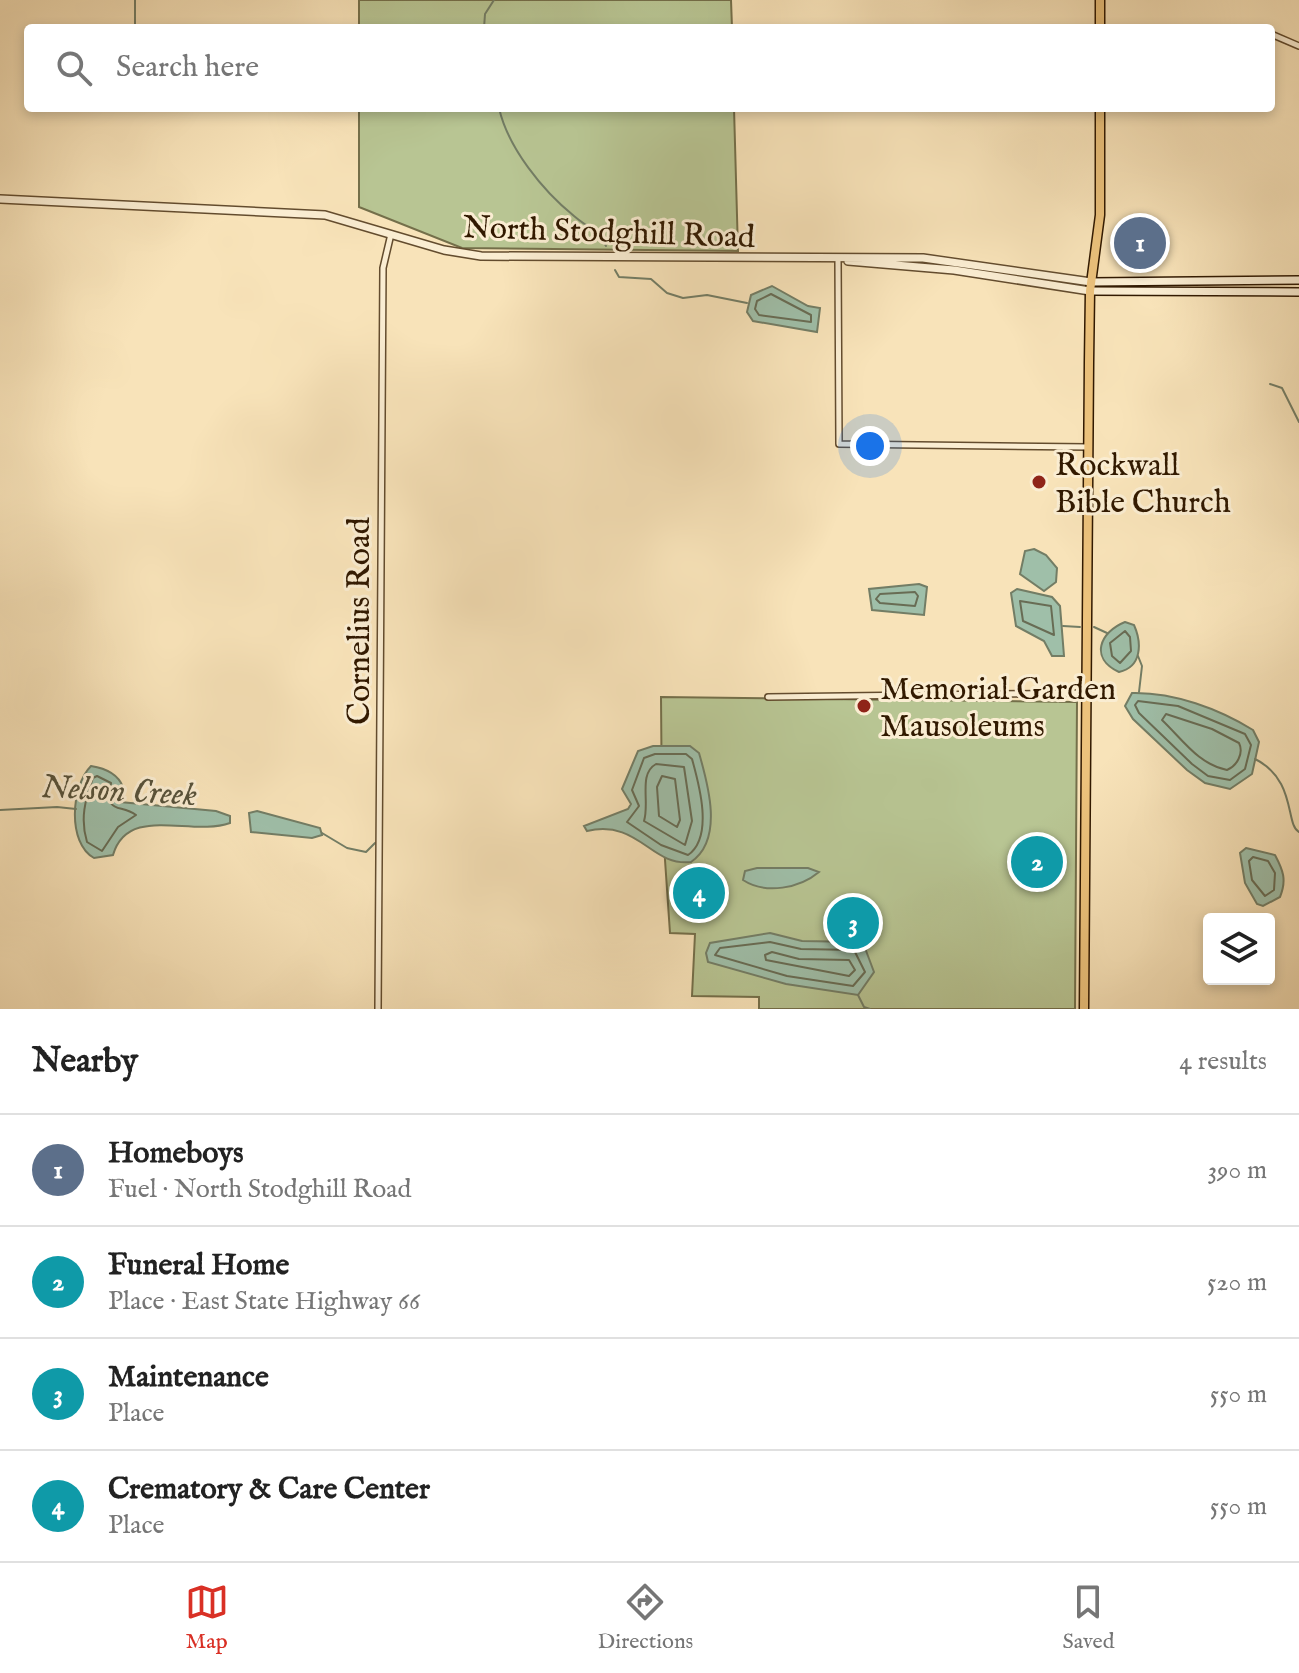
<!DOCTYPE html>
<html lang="en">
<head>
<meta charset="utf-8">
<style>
  :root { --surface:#fff; --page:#f6f6f6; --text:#222; --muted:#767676; --line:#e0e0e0; --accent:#d93025 }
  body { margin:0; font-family:"IM FELL English",serif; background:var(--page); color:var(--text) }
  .controls { position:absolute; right:24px; bottom:24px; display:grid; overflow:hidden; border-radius:8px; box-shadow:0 4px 12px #0003 }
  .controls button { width:72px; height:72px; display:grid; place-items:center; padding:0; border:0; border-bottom:2px solid var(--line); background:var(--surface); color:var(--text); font:40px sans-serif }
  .you { position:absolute; left:870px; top:446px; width:28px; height:28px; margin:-20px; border:6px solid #fff; border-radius:50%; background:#1a73e8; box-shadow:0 0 0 12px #1a73e833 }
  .badge { display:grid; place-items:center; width:52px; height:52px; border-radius:50%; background:var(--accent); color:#fff; font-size:26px; font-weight:700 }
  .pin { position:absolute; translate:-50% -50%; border:4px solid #fff; box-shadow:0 2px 8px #0006 }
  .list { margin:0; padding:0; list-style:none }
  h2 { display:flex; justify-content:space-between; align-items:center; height:104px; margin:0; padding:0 32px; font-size:34px }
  h2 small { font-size:26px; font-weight:400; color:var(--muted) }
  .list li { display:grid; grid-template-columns:52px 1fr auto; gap:24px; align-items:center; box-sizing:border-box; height:112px; padding:0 32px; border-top:2px solid var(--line) }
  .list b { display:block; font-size:30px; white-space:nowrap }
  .list p { margin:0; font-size:26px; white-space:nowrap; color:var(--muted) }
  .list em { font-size:26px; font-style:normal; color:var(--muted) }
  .icon { flex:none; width:44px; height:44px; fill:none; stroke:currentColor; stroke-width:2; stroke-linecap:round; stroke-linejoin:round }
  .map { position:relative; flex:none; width:1299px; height:1009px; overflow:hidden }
  .search { position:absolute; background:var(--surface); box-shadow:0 4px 12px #0003; left:24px; right:24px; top:24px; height:88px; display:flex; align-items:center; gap:20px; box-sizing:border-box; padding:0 28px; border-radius:8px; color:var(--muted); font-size:30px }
  .sheet { height:552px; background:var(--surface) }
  nav { display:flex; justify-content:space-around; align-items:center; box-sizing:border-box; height:112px; border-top:2px solid var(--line); background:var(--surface); font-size:22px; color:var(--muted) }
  nav a { display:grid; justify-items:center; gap:4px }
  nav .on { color:var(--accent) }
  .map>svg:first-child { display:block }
  .green { fill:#b8c593; stroke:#746f4a; stroke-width:2 }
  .water { fill:#9fbfa9; stroke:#737d65; stroke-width:2 }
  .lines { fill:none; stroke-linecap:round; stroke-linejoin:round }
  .shore { stroke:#686c54; stroke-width:2 }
  .stream { stroke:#737d65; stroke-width:2 }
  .minor-casing { stroke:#634c2e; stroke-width:8 }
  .tertiary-casing { stroke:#634c2e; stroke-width:10 }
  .secondary-casing { stroke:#311900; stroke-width:10 }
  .primary-casing { stroke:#311900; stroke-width:11 }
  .minor { stroke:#faedd2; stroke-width:5 }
  .tertiary { stroke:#faedd2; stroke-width:7 }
  .secondary { stroke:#faedd2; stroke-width:7 }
  .primary { stroke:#ecc27c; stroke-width:8 }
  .poi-dot { fill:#8f2418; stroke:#faedd2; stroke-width:3 }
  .labels { text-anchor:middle; stroke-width:6; stroke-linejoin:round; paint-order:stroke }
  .street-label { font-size:32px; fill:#311900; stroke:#faedd2 }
  .poi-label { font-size:32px; fill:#311900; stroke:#faedd2; text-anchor:start }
  .water-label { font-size:34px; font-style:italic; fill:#58533b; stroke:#faedd2 }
</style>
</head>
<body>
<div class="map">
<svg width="1299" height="1009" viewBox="0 0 1299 1009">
  <rect width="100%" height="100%" fill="#f8e3b9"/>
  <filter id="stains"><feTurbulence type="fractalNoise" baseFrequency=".0025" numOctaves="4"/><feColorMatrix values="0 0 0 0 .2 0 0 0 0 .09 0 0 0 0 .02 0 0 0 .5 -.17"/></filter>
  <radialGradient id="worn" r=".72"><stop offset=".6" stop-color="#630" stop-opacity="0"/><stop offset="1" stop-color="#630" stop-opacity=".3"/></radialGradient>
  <path class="green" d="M359 0H731L732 28H359Z
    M359 108H734L738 251 462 248 359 207Z
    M661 697 1077 702 1075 1009H759V997L692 996 695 934 670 933 662 816Z"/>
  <path class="water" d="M772 286 808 306 820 308 817 332 753 321 747 312 751 295Z
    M1034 549 1046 555 1057 568 1056 582 1044 591 1020 574 1025 551Z
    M919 584 927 587 924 615 872 610 869 589Z
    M1017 589 1052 597 1060 606 1064 656H1052L1044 641 1016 626 1011 593Z
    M1125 622 1134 625C1142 643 1142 667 1119 672 1089 658 1100 632 1125 622Z
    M1132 693C1174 692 1219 709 1253 730L1259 742 1252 774 1230 789 1205 783 1187 770 1133 719 1125 706Z
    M653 746H690L699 753C708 784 724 840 691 862 651 867 639 819 587 831L584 826 628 809 631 804 622 789 638 751Z
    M91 766C104 768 118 774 123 787L117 798 120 802 216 811 230 816V823C191 837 128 804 113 855L94 858C67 843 71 786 91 766Z
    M257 811 320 828 322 835 312 838 251 832 249 813Z
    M1246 848 1275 855C1283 870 1287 880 1280 897L1263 906 1257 904 1245 883 1240 853Z
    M757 868H808L819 872C800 888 766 895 743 880L745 871Z
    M770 933 802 941 858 942 865 948 874 972 858 995 786 984 708 962 706 953 710 943Z"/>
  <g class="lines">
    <path class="shore" d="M771 294 811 315V322L759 315 755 309 757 301Z
      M915 592 918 596 915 606 880 603 876 599 880 594Z
      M1020 601 1051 606 1054 635 1023 621Z
      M1125 631 1130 637 1131 651 1120 663 1112 656 1110 643Z
      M1138 701 1178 706 1245 734 1251 745 1245 769 1230 780 1208 776 1192 764 1139 713 1135 705Z
      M1166 714 1212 729 1239 743C1244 753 1237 766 1227 770 1198 764 1183 740 1162 720Z
      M655 754H686L692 759C699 784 714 837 688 855L661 845 627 822 639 806 632 790 644 758Z
      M656 764 684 767 692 821 685 845 644 821C650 802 638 774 656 764Z
      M97 776 111 783C105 816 120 803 136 815L118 827 102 851 87 842C80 819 85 800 93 778Z
      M662 776 675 779 680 820 677 827 659 816 657 787Z
      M1253 857 1268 861 1275 873 1274 890 1265 896 1252 880 1249 861Z
      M770 942 801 949 854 950 865 972 853 986 787 976 715 955 720 948Z
      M772 952 799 959 849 960 855 970 849 976 766 960 765 955Z"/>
    <path class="stream" d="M135 28V0
      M484 28 485 14 494 0
      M499 108C508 148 543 191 574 216 587 227 597 230 606 246
      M615 270 619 277 651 279 667 293 683 298 707 295 747 303
      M1270 384 1282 388 1299 422
      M1063 626 1080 627
      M1094 627 1107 633
      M1138 656 1142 666 1139 692
      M1255 759C1297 780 1285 825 1299 832
      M0 810 57 807 76 809
      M322 833 347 848 366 852 375 843
      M858 995 864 1007 870 1009"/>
    <g class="minor-casing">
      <path id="minor" d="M1271 34 1299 46
        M838 260 839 444 1088 447
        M768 697 1086 693
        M378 1009 383 268 391 234"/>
    </g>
    <g class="tertiary-casing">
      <path id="tertiary" d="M0 199 325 215 444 250 481 256 923 258 1091 282
        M848 261 954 270 1090 291"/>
    </g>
    <g class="secondary-casing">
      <path id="secondary" d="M1091 282 1299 280
        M1090 291 1299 292"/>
    </g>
    <g class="primary-casing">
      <path id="primary" d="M1100 0V28
        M1084 1009 1089 362 1090 291 1100 215V108"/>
    </g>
    <use href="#minor" class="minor"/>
    <use href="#tertiary" class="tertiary"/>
    <use href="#secondary" class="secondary"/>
    <use href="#primary" class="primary"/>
  </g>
  <g class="poi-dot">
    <circle cx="1039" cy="482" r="8"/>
    <circle cx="864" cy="706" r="8"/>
  </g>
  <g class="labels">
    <g class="street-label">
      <text transform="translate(609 231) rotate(2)" y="11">North Stodghill Road</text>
      <text transform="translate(358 621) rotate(-90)" y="11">Cornelius Road</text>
    </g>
    <g class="poi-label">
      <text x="1055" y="475">Rockwall<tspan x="1055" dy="37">Bible Church</tspan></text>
      <text x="880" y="699">Memorial Garden<tspan x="880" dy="37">Mausoleums</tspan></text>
    </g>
    <g class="water-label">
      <text transform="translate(119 789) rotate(3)" y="12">Nelson Creek</text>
    </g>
  </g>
  <rect width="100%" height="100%" filter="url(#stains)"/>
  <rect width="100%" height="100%" fill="url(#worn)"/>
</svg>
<div class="controls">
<button><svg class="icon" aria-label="layers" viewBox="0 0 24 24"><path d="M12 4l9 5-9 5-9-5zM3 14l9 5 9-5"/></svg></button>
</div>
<div class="you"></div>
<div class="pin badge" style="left:1140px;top:243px;background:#5c6f8a">1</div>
<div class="pin badge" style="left:1037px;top:862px;background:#0f9aa8">2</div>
<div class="pin badge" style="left:853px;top:923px;background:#0f9aa8">3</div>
<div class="pin badge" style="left:699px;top:893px;background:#0f9aa8">4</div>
<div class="search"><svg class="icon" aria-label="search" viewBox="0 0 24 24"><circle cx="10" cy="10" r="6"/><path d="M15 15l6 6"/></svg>Search here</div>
</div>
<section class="sheet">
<h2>Nearby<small>4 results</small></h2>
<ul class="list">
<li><span class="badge" style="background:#5c6f8a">1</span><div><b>Homeboys</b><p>Fuel · North Stodghill Road</p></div><em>390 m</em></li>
<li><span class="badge" style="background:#0f9aa8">2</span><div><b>Funeral Home</b><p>Place · East State Highway 66</p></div><em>520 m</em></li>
<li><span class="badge" style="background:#0f9aa8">3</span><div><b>Maintenance</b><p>Place</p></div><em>550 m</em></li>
<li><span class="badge" style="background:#0f9aa8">4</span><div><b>Crematory &amp; Care Center</b><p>Place</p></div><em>550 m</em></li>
</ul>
</section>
<nav>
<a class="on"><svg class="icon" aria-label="map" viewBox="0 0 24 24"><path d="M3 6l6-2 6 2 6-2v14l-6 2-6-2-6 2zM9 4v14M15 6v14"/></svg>Map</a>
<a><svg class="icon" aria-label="directions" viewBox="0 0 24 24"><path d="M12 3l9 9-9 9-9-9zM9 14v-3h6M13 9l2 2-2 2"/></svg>Directions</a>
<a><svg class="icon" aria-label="saved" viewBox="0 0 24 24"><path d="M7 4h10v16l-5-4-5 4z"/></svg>Saved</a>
</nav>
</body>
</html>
